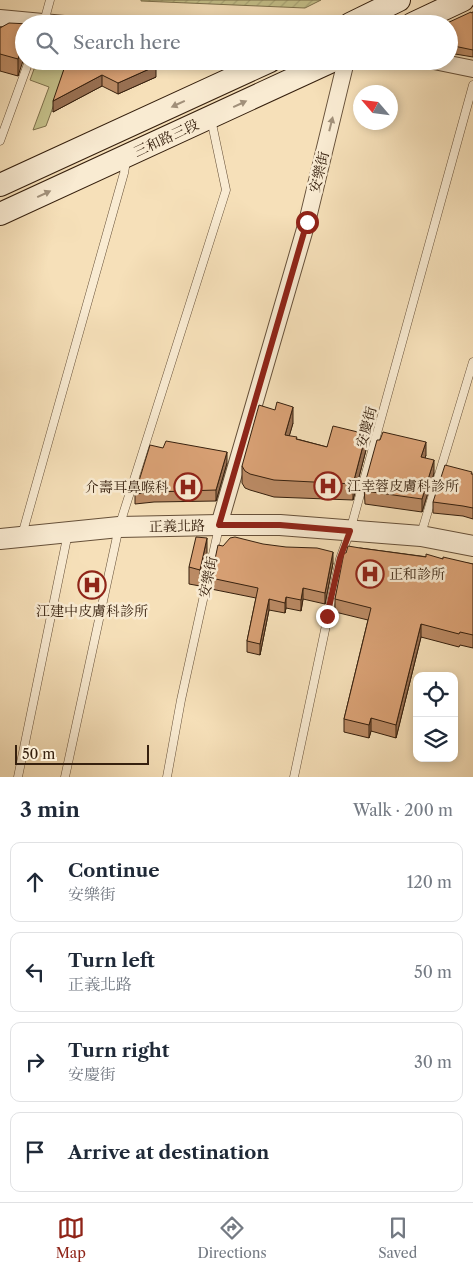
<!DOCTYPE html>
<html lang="en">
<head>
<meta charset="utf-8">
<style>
  :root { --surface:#fff; --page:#f2f2f3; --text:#1f2937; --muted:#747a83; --line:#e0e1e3; --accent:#8f2418 }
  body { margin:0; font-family:"Libre Caslon Text","Noto Serif TC",serif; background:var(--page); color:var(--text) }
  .controls { position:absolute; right:15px; bottom:15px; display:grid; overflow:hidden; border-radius:10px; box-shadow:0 2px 8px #0003 }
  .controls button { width:45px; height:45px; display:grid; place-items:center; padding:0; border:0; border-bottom:1px solid var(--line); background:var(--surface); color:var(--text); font:25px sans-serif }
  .compass { position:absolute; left:353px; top:85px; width:45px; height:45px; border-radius:50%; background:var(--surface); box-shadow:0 2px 8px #0003; rotate:298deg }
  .scale { position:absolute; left:15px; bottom:12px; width:134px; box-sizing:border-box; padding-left:5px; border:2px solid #36200e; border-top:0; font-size:14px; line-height:18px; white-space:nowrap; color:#36200e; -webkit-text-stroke:4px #f9ebd2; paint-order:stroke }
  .stop { position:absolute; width:15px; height:15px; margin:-11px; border:4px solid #8f2418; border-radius:50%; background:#fff }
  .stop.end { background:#8f2418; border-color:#fff; box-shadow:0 1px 5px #0008 }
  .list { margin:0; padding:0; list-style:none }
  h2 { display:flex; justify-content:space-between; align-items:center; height:65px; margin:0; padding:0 20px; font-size:21px }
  h2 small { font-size:16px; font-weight:400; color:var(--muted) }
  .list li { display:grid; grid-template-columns:32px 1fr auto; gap:15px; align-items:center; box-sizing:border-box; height:80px; margin:0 10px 10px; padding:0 10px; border:1px solid var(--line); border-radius:10px }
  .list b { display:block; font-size:19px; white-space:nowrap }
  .list p { margin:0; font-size:16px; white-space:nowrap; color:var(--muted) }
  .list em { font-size:16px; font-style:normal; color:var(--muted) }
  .icon { flex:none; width:28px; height:28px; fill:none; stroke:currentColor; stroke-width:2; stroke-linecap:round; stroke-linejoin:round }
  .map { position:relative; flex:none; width:473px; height:777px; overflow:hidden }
  .search { position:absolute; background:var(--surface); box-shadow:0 2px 8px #0003; left:15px; right:15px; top:15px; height:55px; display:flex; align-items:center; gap:12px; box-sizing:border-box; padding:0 18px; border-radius:28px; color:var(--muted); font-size:19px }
  .sheet { height:425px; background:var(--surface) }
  nav { display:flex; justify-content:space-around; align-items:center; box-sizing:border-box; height:70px; border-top:1px solid var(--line); background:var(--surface); font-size:14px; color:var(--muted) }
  nav a { display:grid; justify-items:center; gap:2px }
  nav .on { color:var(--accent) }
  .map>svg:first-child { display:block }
  .grass { fill:#c4c08a; stroke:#7d704c }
  .garden { fill:url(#garden-furrows); stroke:#7d704c }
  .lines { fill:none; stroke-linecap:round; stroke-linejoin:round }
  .service-casing { stroke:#665039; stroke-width:9 }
  .minor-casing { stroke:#665039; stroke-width:18 }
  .tertiary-casing { stroke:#665039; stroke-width:22 }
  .secondary-casing { stroke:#36200e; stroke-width:24 }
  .service { stroke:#f9ebd2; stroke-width:8 }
  .minor { stroke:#f9ebd2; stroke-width:16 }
  .tertiary { stroke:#f9ebd2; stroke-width:20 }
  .secondary { stroke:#f9ebd2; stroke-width:22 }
  .wall { fill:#bb8b65; stroke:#36200e }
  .shaded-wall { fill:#997153; stroke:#36200e }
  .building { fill:#daa276; stroke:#36200e }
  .oneway { fill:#a1907a }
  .route { stroke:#8f2418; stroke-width:6 }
  .labels { text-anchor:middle; stroke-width:5; stroke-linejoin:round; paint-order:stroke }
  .street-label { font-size:14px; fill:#36200e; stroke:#f9ebd2 }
  .poi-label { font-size:14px; fill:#36200e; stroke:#f9ebd2; text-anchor:start }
</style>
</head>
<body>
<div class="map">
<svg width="473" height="777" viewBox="0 0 473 777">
  <defs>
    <pattern id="garden-furrows" width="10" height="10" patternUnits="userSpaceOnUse" patternTransform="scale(1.25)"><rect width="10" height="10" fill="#c4c08a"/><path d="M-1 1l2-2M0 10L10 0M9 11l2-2" fill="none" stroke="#a9a576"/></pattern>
  </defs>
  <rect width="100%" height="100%" fill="#f6e0b9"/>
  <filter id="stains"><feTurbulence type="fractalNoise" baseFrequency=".004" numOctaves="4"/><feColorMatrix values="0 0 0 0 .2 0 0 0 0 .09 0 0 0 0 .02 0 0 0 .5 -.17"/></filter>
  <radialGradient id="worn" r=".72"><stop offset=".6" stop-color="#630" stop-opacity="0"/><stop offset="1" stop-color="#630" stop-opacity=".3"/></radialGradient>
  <path class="grass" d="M37 61H70L46 126 33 130 49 87 30 80Z"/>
  <path class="garden" d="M141 0H321L305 8 141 1Z"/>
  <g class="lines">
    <g class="service-casing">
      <path id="service" d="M44 22 50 0
        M0 141 29 61
        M421 534 473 362
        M22 535 124 173 126 161
        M18 777 68 533
        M65 777 119 527 226 190 211 119
        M167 777 181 700 219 527
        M294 777 340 559 350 531 473 85"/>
    </g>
    <g class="minor-casing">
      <path id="minor" d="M0 18 64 24
        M434 61 473 69
        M219 525 307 222 346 61"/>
    </g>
    <g class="tertiary-casing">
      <path id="tertiary" d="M0 539 119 527 219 525H280L421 536 473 546"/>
    </g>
    <g class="secondary-casing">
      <path id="secondary" d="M350 24 399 0
        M412 24 463 0
        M0 185 270 61
        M0 214 332 61"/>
    </g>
    <use href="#service" class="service"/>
    <use href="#minor" class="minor"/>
    <use href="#tertiary" class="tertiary"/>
    <use href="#secondary" class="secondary"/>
  </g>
  <path class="wall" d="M473 12V57L449 53V24Z
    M30 24 18 76 0 71V28Z
    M65 66 156 77 118 94 102 86 53 112Z
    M293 423 289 436 297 439 327 447 366 450 353 500 274 497 250 490 245 488 242 483V466Z
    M426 455 425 458 434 473 422 512 365 504 364 487Z
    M227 463 216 501 154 502 135 504V494Z
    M473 474V519L463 516 433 513V502Z
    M360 548 443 559 473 564V648L460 645 459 647 421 637 396 738 371 731 369 738 344 732V719L368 620 335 612V599L346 553Z
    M207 555 200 586 189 584V567Z
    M333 563 325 604 303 599 301 611 286 608 285 613 269 610 260 655 247 652V641L256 598 211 589V578Z"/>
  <path class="shaded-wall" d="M24 41V58L18 76V59Z
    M156 66V77L118 94V83Z
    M102 75V86L53 112V101Z
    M293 407V423L285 451V435Z
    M366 434V450L353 500V484Z
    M426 442V455L421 470V457Z
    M227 452V463L216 501V490Z
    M434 460V473L422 512V499Z
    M207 538V555L200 586V570Z
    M333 552V563L325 604V593Z
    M303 588V599L301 611V600Z
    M286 597V608L285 613V603Z
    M269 599V610L260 655V644Z
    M421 624V637L396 738V725Z
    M371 718V731L369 738V725Z"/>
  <path class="building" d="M471 12V13L473 12V50L449 45V24H445Z
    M9 23 30 24H24V41L18 59 0 54V28Z
    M74 61H153L156 66 118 83 102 75 53 101 65 66Z
    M277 402 293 407 285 435 297 437 296 439 327 447 333 426 366 434 353 484 274 480 250 474 245 471 242 466 259 405 275 410Z
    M383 432 426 442 421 457 434 460 422 499 365 491 366 488 364 487 377 440H380Z
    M166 441 227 452 216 490 154 492 135 494 150 445 163 448Z
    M445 465 472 472 471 474H473V508L463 506 433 502Z
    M196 537 207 538 200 570 189 567Z
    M235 537 263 544 286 547 317 548 333 552 325 593 303 588 301 600 286 597 285 603 269 599 260 644 247 641 258 588 211 578 218 545 223 546 230 538Z
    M348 546 360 548 426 557V554L443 559V557L473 564V635L460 632 459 634 421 624 396 725 371 718 369 725 344 719 371 608 335 599 344 553H346Z"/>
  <defs><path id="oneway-solid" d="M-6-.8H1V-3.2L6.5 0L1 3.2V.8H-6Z" transform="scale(1.25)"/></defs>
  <g class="oneway">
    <use href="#oneway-solid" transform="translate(178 104) rotate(155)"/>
    <use href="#oneway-solid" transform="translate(240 104) rotate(-25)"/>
    <use href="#oneway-solid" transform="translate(331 124) rotate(-76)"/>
    <use href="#oneway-solid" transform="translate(44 194) rotate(-25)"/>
  </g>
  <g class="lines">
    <path class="route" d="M307 222 219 525H280L350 531 340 558 327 616"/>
  </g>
  <defs>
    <g id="hospital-ring" transform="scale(1.4375)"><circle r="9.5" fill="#f9ebd2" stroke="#8f2418" stroke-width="1.5"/><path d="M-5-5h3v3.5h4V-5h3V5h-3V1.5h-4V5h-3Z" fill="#8f2418"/></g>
  </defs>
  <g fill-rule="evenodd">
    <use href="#hospital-ring" x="328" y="486"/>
    <use href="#hospital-ring" x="188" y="487"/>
    <use href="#hospital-ring" x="370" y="574"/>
    <use href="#hospital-ring" x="92" y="585"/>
  </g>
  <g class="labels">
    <g class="street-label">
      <text transform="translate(166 138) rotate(-25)" y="5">三和路三段</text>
      <text transform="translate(319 172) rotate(-76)" y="5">安樂街</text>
      <text transform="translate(366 427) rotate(-75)" y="5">安慶街</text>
      <text transform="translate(177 526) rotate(-1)" y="5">正義北路</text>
      <text transform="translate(208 577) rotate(-78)" y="5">安樂街</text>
    </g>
    <g class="poi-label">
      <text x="347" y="491">江幸蓉皮膚科診所</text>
      <text x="169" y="492" text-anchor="end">介壽耳鼻喉科</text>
      <text x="389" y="579">正和診所</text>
      <text x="92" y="616" text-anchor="middle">江建中皮膚科診所</text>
    </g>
  </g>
  <rect width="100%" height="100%" filter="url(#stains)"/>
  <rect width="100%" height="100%" fill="url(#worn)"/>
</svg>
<div class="controls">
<button><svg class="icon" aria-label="locate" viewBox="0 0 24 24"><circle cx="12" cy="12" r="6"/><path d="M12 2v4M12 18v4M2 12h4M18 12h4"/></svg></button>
<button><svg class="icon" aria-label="layers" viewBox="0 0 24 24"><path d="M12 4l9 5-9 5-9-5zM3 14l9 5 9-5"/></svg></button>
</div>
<svg class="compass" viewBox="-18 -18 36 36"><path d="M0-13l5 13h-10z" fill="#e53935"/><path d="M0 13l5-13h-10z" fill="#747a83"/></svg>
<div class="scale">50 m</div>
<div class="stop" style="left:307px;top:222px"></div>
<div class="stop end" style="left:327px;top:616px"></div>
<div class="search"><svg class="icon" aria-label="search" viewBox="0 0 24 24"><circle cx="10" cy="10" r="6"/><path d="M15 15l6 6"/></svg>Search here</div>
</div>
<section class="sheet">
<h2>3 min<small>Walk · 200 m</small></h2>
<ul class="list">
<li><svg class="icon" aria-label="ahead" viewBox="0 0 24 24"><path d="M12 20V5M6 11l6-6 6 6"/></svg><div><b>Continue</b><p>安樂街</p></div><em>120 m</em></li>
<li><svg class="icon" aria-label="left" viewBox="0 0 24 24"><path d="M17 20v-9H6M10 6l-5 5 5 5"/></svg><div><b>Turn left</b><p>正義北路</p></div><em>50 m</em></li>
<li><svg class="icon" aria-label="right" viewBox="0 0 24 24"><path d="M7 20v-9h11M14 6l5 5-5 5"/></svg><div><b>Turn right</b><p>安慶街</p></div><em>30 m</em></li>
<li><svg class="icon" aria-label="arrive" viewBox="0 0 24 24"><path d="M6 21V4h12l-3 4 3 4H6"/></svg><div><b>Arrive at destination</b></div></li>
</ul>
</section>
<nav>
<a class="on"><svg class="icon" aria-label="map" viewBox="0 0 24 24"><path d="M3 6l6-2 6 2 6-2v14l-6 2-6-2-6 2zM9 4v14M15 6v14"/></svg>Map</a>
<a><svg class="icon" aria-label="directions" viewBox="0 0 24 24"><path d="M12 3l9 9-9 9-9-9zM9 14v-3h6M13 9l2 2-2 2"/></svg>Directions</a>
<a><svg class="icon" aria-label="saved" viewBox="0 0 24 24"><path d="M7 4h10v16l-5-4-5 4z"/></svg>Saved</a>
</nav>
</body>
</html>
